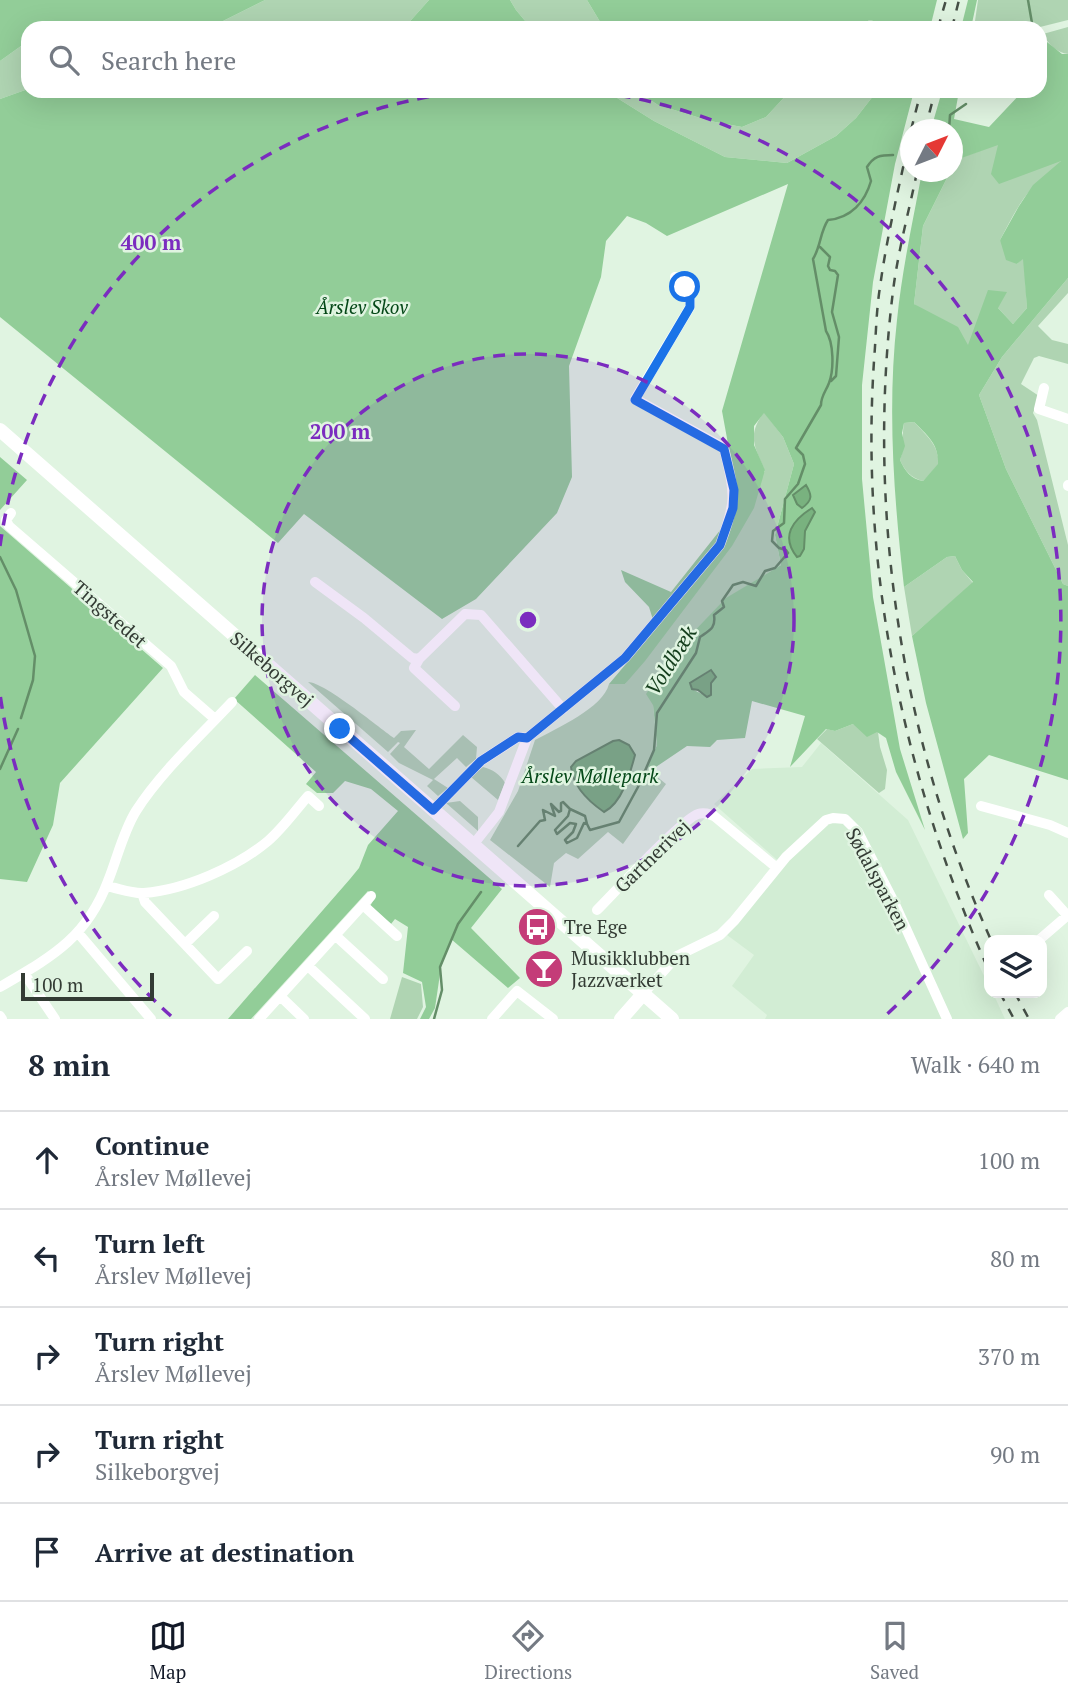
<!DOCTYPE html>
<html lang="en">
<head>
<meta charset="utf-8">
<style>
  :root { --surface:#fff; --page:#f2f2f3; --text:#1f2937; --muted:#747a83; --line:#e0e1e3; --accent:#111827 }
  body { margin:0; font-family:"PT Serif",serif; background:var(--page); color:var(--text) }
  .controls { position:absolute; right:21px; bottom:21px; display:grid; overflow:hidden; border-radius:14px; box-shadow:0 7px 28px #0002 }
  .controls button { width:63px; height:63px; display:grid; place-items:center; padding:0; border:0; border-bottom:2px solid var(--line); background:var(--surface); color:var(--text); font:35px sans-serif }
  .compass { position:absolute; left:900px; top:119px; width:63px; height:63px; border-radius:50%; background:var(--surface); box-shadow:0 7px 28px #0002; rotate:48deg }
  .scale { position:absolute; left:21px; bottom:18px; width:133px; box-sizing:border-box; padding-left:7px; border:4px solid #333b34; border-top:0; font-size:19px; line-height:24px; white-space:nowrap; color:#333b34; -webkit-text-stroke:5px #e0f4e1; paint-order:stroke }
  .stop { position:absolute; width:21px; height:21px; margin:-16px; border:5px solid #1a73e8; border-radius:50%; background:#fff }
  .stop.end { background:#1a73e8; border-color:#fff; box-shadow:0 2px 7px #0008 }
  .list { margin:0; padding:0; list-style:none }
  h2 { display:flex; justify-content:space-between; align-items:center; height:91px; margin:0; padding:0 28px; font-size:30px }
  h2 small { font-size:23px; font-weight:400; color:var(--muted) }
  .list li { display:grid; grid-template-columns:46px 1fr auto; gap:21px; align-items:center; box-sizing:border-box; height:98px; padding:0 28px; border-top:2px solid var(--line) }
  .list b { display:block; font-size:26px; white-space:nowrap }
  .list p { margin:0; font-size:23px; white-space:nowrap; color:var(--muted) }
  .list em { font-size:23px; font-style:normal; color:var(--muted) }
  .icon { flex:none; width:38px; height:38px; fill:none; stroke:currentColor; stroke-width:2; stroke-linecap:round; stroke-linejoin:round }
  .map { position:relative; flex:none; width:1068px; height:1019px; overflow:hidden }
  .search { position:absolute; background:var(--surface); box-shadow:0 7px 28px #0002; left:21px; right:21px; top:21px; height:77px; display:flex; align-items:center; gap:18px; box-sizing:border-box; padding:0 24px; border-radius:21px; color:var(--muted); font-size:26px }
  .sheet { height:581px; background:var(--surface) }
  nav { display:flex; justify-content:space-around; align-items:center; box-sizing:border-box; height:98px; border-top:2px solid var(--line); background:var(--surface); font-size:19px; color:var(--muted) }
  nav a { display:grid; justify-items:center; gap:4px }
  nav .on { color:var(--accent) }
  .map>svg:first-child { display:block }
  .built { fill:#d2edd4 }
  .green { fill:#afd4b2 }
  .forest { fill:#92cd98; fill-rule:evenodd }
  .water { fill:#79b27f; stroke:#648e68; stroke-width:2 }
  .lines { fill:none; stroke-linecap:round; stroke-linejoin:round }
  .stream { stroke:#648e68; stroke-width:2.5 }
  .street { stroke:#fff; stroke-width:10 }
  .secondary { stroke:#fff; stroke-width:14 }
  .rail { stroke:#465047; stroke-width:2.5; stroke-dasharray:9 9; stroke-linecap:butt }
  .route { stroke:#1a73e8; stroke-width:9 }
  .ring { fill:none; stroke:#7b2cbf; stroke-width:3.5; stroke-dasharray:12 9 }
  .labels { text-anchor:middle; stroke-width:5; stroke-linejoin:round; paint-order:stroke }
  .park-label { font-size:19px; font-style:italic; fill:#044817; stroke:#e0f4e1 }
  .street-label { font-size:19px; fill:#333b34; stroke:#e0f4e1 }
  .poi-label { font-size:19px; fill:#333b34; stroke:#e0f4e1; text-anchor:start }
  .water-label { font-size:21px; font-style:italic; fill:#143e1c; stroke:#e0f4e1 }
  .centre { fill:#7b2cbf; stroke:#e0f4e1; stroke-width:3.5 }
  .ring-label { font-size:21px; text-anchor:middle; font-weight:bold; fill:#7b2cbf; stroke:#e0f4e1; stroke-width:5; stroke-linejoin:round; paint-order:stroke }
</style>
</head>
<body>
<div class="map">
<svg width="1068" height="1019" viewBox="0 0 1068 1019">
  <rect width="100%" height="100%" fill="#e0f4e1"/>
  <path class="built" d="M821 743 908 820 989 986V993H993L1005 1019H765L767 1015 732 986 754 955 727 935 784 866 714 804 752 769 802 767Z"/>
  <path class="green" d="M265 0H429L404 28H203L215 25Z
    M510 0H587L602 25 597 28H531L516 10Z
    M978 0H1068V20L1036 28H974Z
    M870 20 896 28H851Z
    M1068 27V54C1057 53 1048 44 1043 34Z
    M28 41V89L0 99V61Z
    M606 91H637L658 105 710 121 742 127 766 117 790 91H877L856 118 836 136 787 163 725 157 654 121Z
    M998 144 1062 160C1054 171 1042 177 1033 187 1019 202 1010 222 1000 240L1017 264 1024 257 1027 308 1013 324 998 308 968 346 914 304 923 226 950 172H953L955 160Z
    M1068 278V293L1038 326 1052 340 1068 344V364L1039 356 1034 358 1021 384 1039 396 1033 413 1037 420 1068 545V586L1063 584 1006 469 979 395 1002 357Z
    M764 412 783 437 794 464 775 535 781 565 726 599 679 647 653 705 657 745 648 766 650 771 666 784 623 844 608 832 578 859 566 853 554 863 550 887 490 840 518 791 535 740C557 728 603 708 609 684H625L765 471C754 445 747 436 764 412Z
    M914 422C927 436 938 444 939 464L923 481C911 478 905 471 900 460 906 443 901 440 904 423Z
    M955 556 962 570 973 583 912 636 904 587 947 557Z
    M308 682C324 682 377 726 394 738L401 731 416 730 404 747 429 769 463 735 477 747 476 759 466 767 457 758 434 779 448 788 438 796 427 786 433 780 399 763 390 754 400 743 398 742 388 752Z
    M853 724 878 732 880 747 887 770 885 789 879 793 817 739 827 729 835 731Z
    M483 767C492 769 501 775 505 783L498 800 471 777Z
    M460 801 478 817V831L446 803Z
    M402 977 421 984 423 1007 417 1019H390Z"/>
  <path class="forest" d="M0 0H265L215 25 203 28H123L100 21 73 28H28V41L0 61Z
    M429 0H510L516 10 531 28H404Z
    M587 0H937L930 28H896L870 20 851 28H597L602 25Z
    M968 0H977L971 28H961Z
    M1047 42 1062 54H1068V278L1002 357 979 395 1006 469 1063 584 1068 586V780L989 755 964 779 968 833 963 839 926 703 912 636 973 582 962 570 955 556 947 557 904 587C894 498 887 409 897 320 902 270 913 220 922 172H950L923 226 914 304 958 327 968 345 988 290 1007 292 998 308 1013 324 1027 308 1023 259 1017 264 1006 260 1000 240 1019 206 1033 185 1061 161 999 184 991 174 998 145 956 160 953 166V130L931 129 942 91H959L954 119 989 127 1023 91H1040V43ZM914 422C927 435 939 444 938 464L923 481C911 479 905 471 900 460L905 446 902 433 904 423Z
    M28 89V91H606L654 121 725 157 787 163 836 136 856 118 877 91H914L895 164 873 282 862 385V479L873 597 900 749 925 830 896 772 886 738 877 732 867 737 853 724 835 731 826 729 790 767 805 716 752 701 745 738 717 740 710 747 687 746 650 771 648 766 657 745 653 705 646 694 679 647 726 598 781 565 775 535 794 464 783 437 764 413 754 426V445L765 470 754 508 732 546 645 661 625 684H609L642 645 654 623 649 607 625 582 621 570 671 592 725 524 735 482 722 411 788 184 667 236 646 223 627 216 606 241 601 277 569 366 572 477 557 513 476 599 442 619 304 514 278 543 0 317V99ZM708 671 711 683V694L706 696 694 690 690 683Z
    M637 91H790L766 117 742 127 710 121 658 105Z
    M0 457 27 480 0 510Z
    M0 526 163 668 60 783 53 825 27 882 0 879Z
    M255 675 502 889 471 928 520 978 508 988 451 939 441 967 435 1008 429 1019H420L426 1007 422 982 403 973 408 927 395 919 391 924 370 906 375 898 368 891 251 1019H228L350 879 359 868 368 845 398 811 371 789 345 781 333 793H317L306 784 316 772 234 699Z"/>
  <path class="water" d="M806 485C812 495 813 500 802 508L797 504 793 495Z
    M812 508 815 512 805 531 804 549 800 556 797 557C780 536 793 520 812 508Z
    M711 670 716 677 711 683V695L707 697 698 690 692 689 690 683Z
    M619 740 629 745 635 755C630 774 622 803 604 812 588 801 573 787 571 767L576 761 613 741Z"/>
  <g class="lines">
    <path class="stream" d="M1028 0 1032 23
      M1040 49 1042 55 1040 59
      M949 130 950 115 966 104
      M820 247 830 257 828 266 830 270 835 271 838 275 832 312 839 337 836 376 831 381
      M0 557 16 590 35 656 33 680 21 718
      M0 769 18 729
      M570 809 585 816 587 824
      M518 846 540 821 545 820 543 810 555 816 551 804 559 812 561 811V803L563 802 570 809 568 816 555 830 557 834 570 823 576 824 573 832 565 840 567 843 577 838 584 823 587 824 590 830 619 822 638 787 654 750 657 713 696 653 700 637C710 630 716 628 714 615L724 607 722 601 733 585 743 582 756 586 765 571 775 568 788 553 786 550 779 548 772 541 773 531 784 523 785 499 798 484 805 464 803 455 796 448 821 405C821 396 826 391 829 383 834 370 834 343 826 331L813 259C821 246 820 232 828 220 851 218 865 202 871 181L867 167C874 156 880 155 893 155
      M434 1019 442 990 440 967 458 924 481 892"/>
    <path class="street" d="M1044 388 1039 409 1068 419
      M1068 485V486
      M11 513 6 520 9 526 171 666 184 692 215 719
      M315 582 364 618 412 658 419 659 465 614 481 615 563 709
      M419 659 414 668 455 706
      M981 806 1050 825 1068 833
      M433 810 481 761 518 737 527 738
      M473 845 499 812 527 738 625 658 720 545C737 500 735 495 724 448L635 399 690 307V296L675 277
      M106 886C118 888 132 894 144 893 184 890 237 867 268 841 283 828 295 811 308 796L319 806
      M142 893 145 902 218 979 247 951
      M1049 895 1067 915
      M363 905 397 936
      M597 910C613 894 683 818 698 814 704 812 709 814 714 816L777 868
      M79 934 151 1019
      M336 936 383 979
      M1039 940 1068 915
      M185 944 214 916
      M308 966 365 1019
      M24 973 55 1019
      M0 987C51 957 86 939 108 881 117 859 123 832 136 811 160 773 201 735 232 702
      M643 994 677 956 720 935 734 921 786 857 826 820 833 818 845 819 858 832 894 902 947 1019
      M280 996 304 1019
      M0 1016 2 1019
      M259 1019 371 896
      M492 1019 517 991 553 1019
      M1060 1019 1068 1012"/>
    <path class="secondary" d="M0 430 672 1019
      M621 1019 643 994"/>
    <path class="rail" d="M938 28 946 0
      M952 28 959 0
      M911 130 921 91
      M925 130 935 91
      M911 131C900 183 887 235 880 287 876 312 876 337 874 361 860 571 904 780 989 971
      M917 172C909 211 898 251 893 291 866 510 901 740 991 940
      M1000 993 1014 1019
      M1015 993 1029 1019"/>
  </g>
  <g class="lines">
    <path class="route" d="M340 729 433 810 481 761 518 737 527 738 625 658 720 545 733 508 734 490 724 449 635 400 690 307V296L685 287"/>
  </g>
  <circle cx="528" cy="620" r="266" fill="#7b2cbf" fill-opacity=".12"/>
  <g class="ring">
    <circle cx="528" cy="620" r="266"/>
    <path d="M171 1016A533 533 0 0 1 0 694M0 546A533 533 0 0 1 458 92M598 92A533 533 0 0 1 885 1016"/>
  </g>
  <defs>
    <g id="bus-disc" transform="scale(2.0125)"><circle r="9.5" fill="#c43c78" stroke="#e0f4e1"/><path d="M-5-6H5V4H4V6H2V4H-2V6H-4V4H-5ZM-3.5-4V0h7V-4ZM-3.5 1.2v1.5H-2V1.2ZM2 1.2v1.5H3.5V1.2Z" fill="#fff"/></g>
    <g id="bar-disc" transform="scale(2.0125)"><circle r="9.5" fill="#c43c78" stroke="#e0f4e1"/><path d="M-6-5H6L.8 .8V4.5H3.5V6h-7V4.5H-.8V.8Z" fill="#fff"/></g>
  </defs>
  <g fill-rule="evenodd">
    <use href="#bus-disc" x="537" y="927"/>
    <use href="#bar-disc" x="544" y="969"/>
  </g>
  <g class="labels">
    <g class="park-label">
      <text x="362" y="314">Årslev Skov</text>
      <text x="590" y="783">Årslev Møllepark</text>
    </g>
    <g class="street-label">
      <text transform="translate(110 614) rotate(41)" y="7">Tingstedet</text>
      <text transform="translate(272 669) rotate(41)" y="7">Silkeborgvej</text>
      <text transform="translate(652 856) rotate(-44)" y="7">Gartnerivej</text>
      <text transform="translate(878 879) rotate(62)" y="7">Sødalsparken</text>
    </g>
    <g class="poi-label">
      <text x="564" y="934">Tre Ege</text>
      <text x="571" y="965">Musikklubben<tspan x="571" dy="22">Jazzværket</tspan></text>
    </g>
    <g class="water-label">
      <text transform="translate(671 661) rotate(-58)" y="7">Voldbæk</text>
    </g>
  </g>
  <circle cx="528" cy="620" r="10" class="centre"/>
  <g class="ring-label">
    <text x="151" y="250">400 m</text>
    <text x="340" y="439">200 m</text>
  </g>
</svg>
<div class="controls">
<button><svg class="icon" aria-label="layers" viewBox="0 0 24 24"><path d="M12 4l9 5-9 5-9-5zM3 14l9 5 9-5"/></svg></button>
</div>
<svg class="compass" viewBox="-18 -18 36 36"><path d="M0-13l5 13h-10z" fill="#e53935"/><path d="M0 13l5-13h-10z" fill="#747a83"/></svg>
<div class="scale">100 m</div>
<div class="stop" style="left:685px;top:287px"></div>
<div class="stop end" style="left:340px;top:729px"></div>
<div class="search"><svg class="icon" aria-label="search" viewBox="0 0 24 24"><circle cx="10" cy="10" r="6"/><path d="M15 15l6 6"/></svg>Search here</div>
</div>
<section class="sheet">
<h2>8 min<small>Walk · 640 m</small></h2>
<ul class="list">
<li><svg class="icon" aria-label="ahead" viewBox="0 0 24 24"><path d="M12 20V5M6 11l6-6 6 6"/></svg><div><b>Continue</b><p>Årslev Møllevej</p></div><em>100 m</em></li>
<li><svg class="icon" aria-label="left" viewBox="0 0 24 24"><path d="M17 20v-9H6M10 6l-5 5 5 5"/></svg><div><b>Turn left</b><p>Årslev Møllevej</p></div><em>80 m</em></li>
<li><svg class="icon" aria-label="right" viewBox="0 0 24 24"><path d="M7 20v-9h11M14 6l5 5-5 5"/></svg><div><b>Turn right</b><p>Årslev Møllevej</p></div><em>370 m</em></li>
<li><svg class="icon" aria-label="right" viewBox="0 0 24 24"><path d="M7 20v-9h11M14 6l5 5-5 5"/></svg><div><b>Turn right</b><p>Silkeborgvej</p></div><em>90 m</em></li>
<li><svg class="icon" aria-label="arrive" viewBox="0 0 24 24"><path d="M6 21V4h12l-3 4 3 4H6"/></svg><div><b>Arrive at destination</b></div></li>
</ul>
</section>
<nav>
<a class="on"><svg class="icon" aria-label="map" viewBox="0 0 24 24"><path d="M3 6l6-2 6 2 6-2v14l-6 2-6-2-6 2zM9 4v14M15 6v14"/></svg>Map</a>
<a><svg class="icon" aria-label="directions" viewBox="0 0 24 24"><path d="M12 3l9 9-9 9-9-9zM9 14v-3h6M13 9l2 2-2 2"/></svg>Directions</a>
<a><svg class="icon" aria-label="saved" viewBox="0 0 24 24"><path d="M7 4h10v16l-5-4-5 4z"/></svg>Saved</a>
</nav>
</body>
</html>
